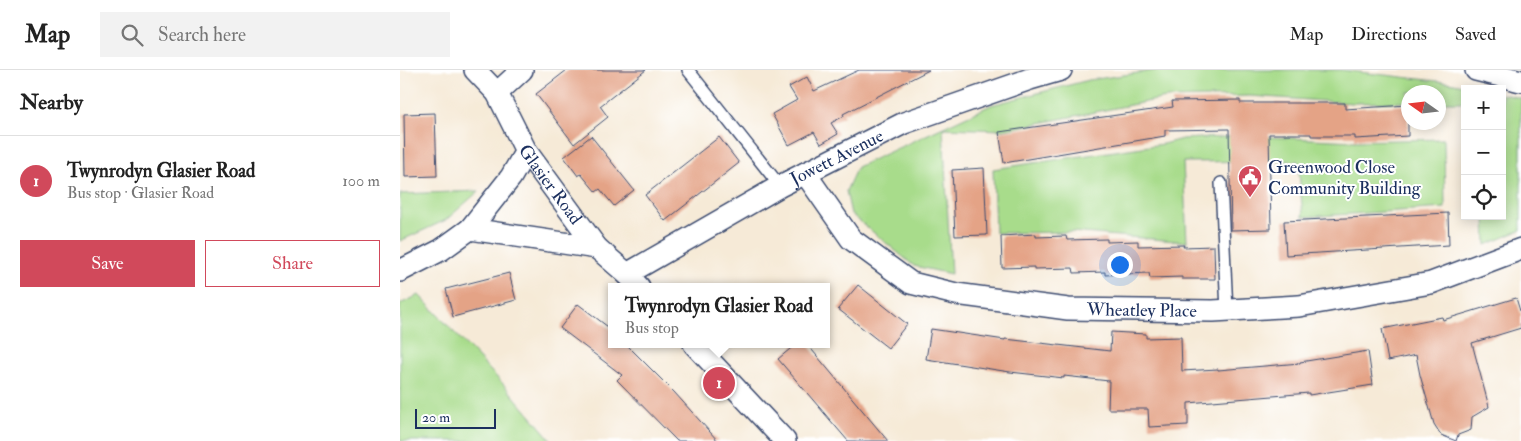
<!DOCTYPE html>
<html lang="en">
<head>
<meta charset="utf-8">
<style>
  :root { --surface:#fff; --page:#f2f2f2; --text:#222; --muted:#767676; --line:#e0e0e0; --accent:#d1495b }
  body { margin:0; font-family:"IM FELL Double Pica",serif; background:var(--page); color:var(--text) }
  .controls { position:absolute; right:15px; top:15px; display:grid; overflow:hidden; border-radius:0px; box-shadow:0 2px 12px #0003 }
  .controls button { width:45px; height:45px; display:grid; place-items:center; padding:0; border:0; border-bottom:1px solid var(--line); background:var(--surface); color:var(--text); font:25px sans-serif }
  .compass { position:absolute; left:1001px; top:15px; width:45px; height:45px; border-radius:50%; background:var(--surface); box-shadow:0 2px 12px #0003; rotate:284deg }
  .scale { position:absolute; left:15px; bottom:12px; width:81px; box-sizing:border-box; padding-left:5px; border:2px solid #1b2f5e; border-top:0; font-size:14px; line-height:18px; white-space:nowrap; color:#1b2f5e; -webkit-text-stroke:4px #fff; paint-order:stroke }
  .you { position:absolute; left:719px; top:194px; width:18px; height:18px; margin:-12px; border:4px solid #fff; border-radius:50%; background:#1a73e8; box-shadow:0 0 0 8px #1a73e833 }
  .badge { display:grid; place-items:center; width:32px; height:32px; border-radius:50%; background:var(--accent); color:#fff; font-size:16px; font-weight:700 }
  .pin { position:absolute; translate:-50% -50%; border:2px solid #fff; box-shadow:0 1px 5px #0006 }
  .popup { position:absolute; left:208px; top:213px; width:222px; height:65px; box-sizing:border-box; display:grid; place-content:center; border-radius:0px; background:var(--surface); filter:drop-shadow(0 1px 4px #0005); font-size:16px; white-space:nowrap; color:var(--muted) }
  .popup b { font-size:19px; color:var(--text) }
  .popup::after { content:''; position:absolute; left:50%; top:100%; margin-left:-10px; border:10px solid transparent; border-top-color:var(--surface) }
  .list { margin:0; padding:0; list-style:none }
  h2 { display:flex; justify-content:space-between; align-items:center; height:65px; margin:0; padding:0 20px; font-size:21px }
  h2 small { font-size:16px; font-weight:400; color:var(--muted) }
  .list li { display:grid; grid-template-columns:32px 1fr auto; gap:15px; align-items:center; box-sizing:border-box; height:90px; padding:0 20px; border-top:1px solid var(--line) }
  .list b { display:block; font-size:19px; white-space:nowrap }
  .list p { margin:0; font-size:16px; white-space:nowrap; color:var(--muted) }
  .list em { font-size:16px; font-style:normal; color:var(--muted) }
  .actions { display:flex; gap:10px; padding:15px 20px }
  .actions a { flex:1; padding:11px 0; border:1px solid var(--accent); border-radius:0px; text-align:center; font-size:18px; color:var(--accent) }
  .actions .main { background:var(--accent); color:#fff }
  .icon { flex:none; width:28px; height:28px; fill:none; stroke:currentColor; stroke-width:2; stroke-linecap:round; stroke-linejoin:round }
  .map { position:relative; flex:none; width:1121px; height:371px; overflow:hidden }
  header { display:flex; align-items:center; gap:30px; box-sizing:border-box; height:70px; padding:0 25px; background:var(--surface); border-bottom:1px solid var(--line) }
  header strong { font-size:24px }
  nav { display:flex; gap:28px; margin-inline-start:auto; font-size:18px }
  .search { width:350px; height:45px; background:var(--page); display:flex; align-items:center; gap:12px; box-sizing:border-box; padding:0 18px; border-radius:0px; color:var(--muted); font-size:19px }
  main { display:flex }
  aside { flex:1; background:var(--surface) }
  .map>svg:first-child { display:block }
  .green { fill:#a8dc8b; stroke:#628674 }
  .building { fill:#e4a386 }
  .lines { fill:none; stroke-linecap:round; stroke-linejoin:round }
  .service-casing { stroke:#3c4b70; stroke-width:14 }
  .minor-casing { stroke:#3c4b70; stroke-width:24 }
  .service { stroke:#fff; stroke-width:11 }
  .minor { stroke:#fff; stroke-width:21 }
  .labels { text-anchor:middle; stroke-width:4; stroke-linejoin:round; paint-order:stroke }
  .street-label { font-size:18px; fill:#1b2f5e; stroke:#fff }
  .poi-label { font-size:18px; fill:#1b2f5e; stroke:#fff; text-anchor:start }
</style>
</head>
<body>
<header>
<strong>Map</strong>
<div class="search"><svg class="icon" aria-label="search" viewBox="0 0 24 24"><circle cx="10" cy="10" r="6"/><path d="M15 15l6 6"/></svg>Search here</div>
<nav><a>Map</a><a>Directions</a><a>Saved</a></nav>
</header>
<main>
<aside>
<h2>Nearby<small></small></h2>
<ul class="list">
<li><span class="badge">1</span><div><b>Twynrodyn Glasier Road</b><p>Bus stop · Glasier Road</p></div><em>100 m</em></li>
</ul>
<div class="actions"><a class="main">Save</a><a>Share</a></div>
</aside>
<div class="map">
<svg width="1121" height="371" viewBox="0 0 1121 371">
  <rect width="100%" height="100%" fill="#fff"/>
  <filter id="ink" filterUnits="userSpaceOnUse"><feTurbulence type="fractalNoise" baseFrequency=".02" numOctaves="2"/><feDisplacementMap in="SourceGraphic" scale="10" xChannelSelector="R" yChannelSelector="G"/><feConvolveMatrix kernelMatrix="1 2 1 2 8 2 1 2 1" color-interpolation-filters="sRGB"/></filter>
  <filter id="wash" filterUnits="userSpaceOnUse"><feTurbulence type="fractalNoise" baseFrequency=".0096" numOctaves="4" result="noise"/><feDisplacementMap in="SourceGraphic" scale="20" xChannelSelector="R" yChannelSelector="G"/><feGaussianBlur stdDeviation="1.12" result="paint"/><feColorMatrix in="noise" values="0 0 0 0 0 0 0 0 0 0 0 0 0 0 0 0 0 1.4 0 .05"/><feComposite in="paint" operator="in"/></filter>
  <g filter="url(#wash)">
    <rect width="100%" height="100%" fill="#f6ead7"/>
    <path class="green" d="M759 0H941L1054 13 1080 19H1065V32H1039L1038 22H1008V32L953 33 850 26 766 28 604 60 543 58 551 204 514 196 451 144 446 121 457 97 591 35 689 10Z
      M1102 24 1121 28V160L1086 175 1085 146H1102Z
      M846 66 954 71 1044 69 1045 138 903 147 898 91 783 92 787 172 672 162 595 163 593 99 763 74 782 69Z
      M79 121 46 150 0 171V124Z
      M19 225 105 316 152 371H0V234Z"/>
    <g id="blocks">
      <path class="building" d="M167 0H246L200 36 208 47 174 74 136 24Z
        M459 0H529L443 44 444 46 431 53 438 64 421 74 414 62 389 75 372 44 397 30 389 17 407 7 414 21Z
        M840 30V33H945V39L1008 35V66L955 69V66H911V64H869L871 159 831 160 829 59 765 60V66L604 93 599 62 773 37 772 31Z
        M35 43 37 106 5 107 4 44Z
        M191 66 234 120 214 136 200 119 196 122 181 104 178 106 164 87Z
        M319 67 339 93 265 151 245 125Z
        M584 98 587 165 555 166 552 100Z
        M1048 143 1049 175 886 185 884 151Z
        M636 164V167L666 166 667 170 707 169V172L738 171V176L784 175 783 177 814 176 815 209H782V207L750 208 749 203 705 205V202L674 203 673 198 634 199V197L602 198 601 166Z
        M109 203 116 230 53 247 46 219Z
        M458 215 507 254 488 278 438 239Z
        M1116 228 1121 244V258L1072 273 1089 337 1072 347 1071 360 1058 365 1056 371 1041 365 1034 354 1020 305 1016 285 988 291 982 259 1042 247 1043 250Z
        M178 234 212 260V274H226L274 322 318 371H277L217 310 222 305 160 258Z
        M531 259 605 270V269L710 281 711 262 746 264V268L781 267 782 301 818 299V300L900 293V292L968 281 973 315 909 325V323L788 333V355L749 357 748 339H708L709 311 664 306V308L610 302 526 289Z
        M396 274H407L488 371H448L378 289Z"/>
    </g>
  </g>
  <g filter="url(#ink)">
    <use href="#blocks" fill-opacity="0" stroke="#3c4b70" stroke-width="1"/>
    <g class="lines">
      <g class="service-casing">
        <path id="service" d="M288 0 380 116
          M821 113 827 241"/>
      </g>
      <g class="minor-casing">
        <g id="minor">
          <path id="s1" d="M75 0 97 23 126 81 197 178 227 204 239 217"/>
          <path d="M1076 0 1121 11"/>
          <path d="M97 23 122 0"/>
          <path id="s2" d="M405 103 451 169 511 213 556 224 668 239 813 241 899 236 1031 213 1121 179"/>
          <path d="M70 159 197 178"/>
          <path d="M0 201 41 180 70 159 111 107 126 81"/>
          <path id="s3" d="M227 204 380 116 504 53 630 9 661 0"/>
          <path d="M294 274 385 371"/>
        </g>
      </g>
      <use href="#service" class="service"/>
      <use href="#minor" class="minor"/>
    </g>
  </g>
  <defs>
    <g id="civic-pin" transform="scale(1.25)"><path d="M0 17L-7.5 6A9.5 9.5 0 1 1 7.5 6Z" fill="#d1495b" stroke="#fff"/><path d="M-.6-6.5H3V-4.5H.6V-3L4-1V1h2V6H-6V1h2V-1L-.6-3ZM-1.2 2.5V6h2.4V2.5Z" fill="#fff"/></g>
  </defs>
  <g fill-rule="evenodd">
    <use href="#civic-pin" x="850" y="107"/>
  </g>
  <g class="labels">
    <g class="street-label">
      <text dy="6" stroke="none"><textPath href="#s3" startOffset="240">Jowett Avenue</textPath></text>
      <text dy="6" stroke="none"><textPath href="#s1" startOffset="138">Glasier Road</textPath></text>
      <text dy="6" stroke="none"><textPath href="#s2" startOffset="388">Wheatley Place</textPath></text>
    </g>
    <g class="poi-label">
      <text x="868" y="103">Greenwood Close<tspan x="868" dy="21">Community Building</tspan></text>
    </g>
  </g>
</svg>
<div class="controls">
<button>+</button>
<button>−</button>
<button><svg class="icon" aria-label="locate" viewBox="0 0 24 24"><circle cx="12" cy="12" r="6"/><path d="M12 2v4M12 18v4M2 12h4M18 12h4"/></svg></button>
</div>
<svg class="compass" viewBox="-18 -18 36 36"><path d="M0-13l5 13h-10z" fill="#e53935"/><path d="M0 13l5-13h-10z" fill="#767676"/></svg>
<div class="scale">20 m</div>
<div class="you"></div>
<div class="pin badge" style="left:319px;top:313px">1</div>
<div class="popup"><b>Twynrodyn Glasier Road</b>Bus stop</div>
</div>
</main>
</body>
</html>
